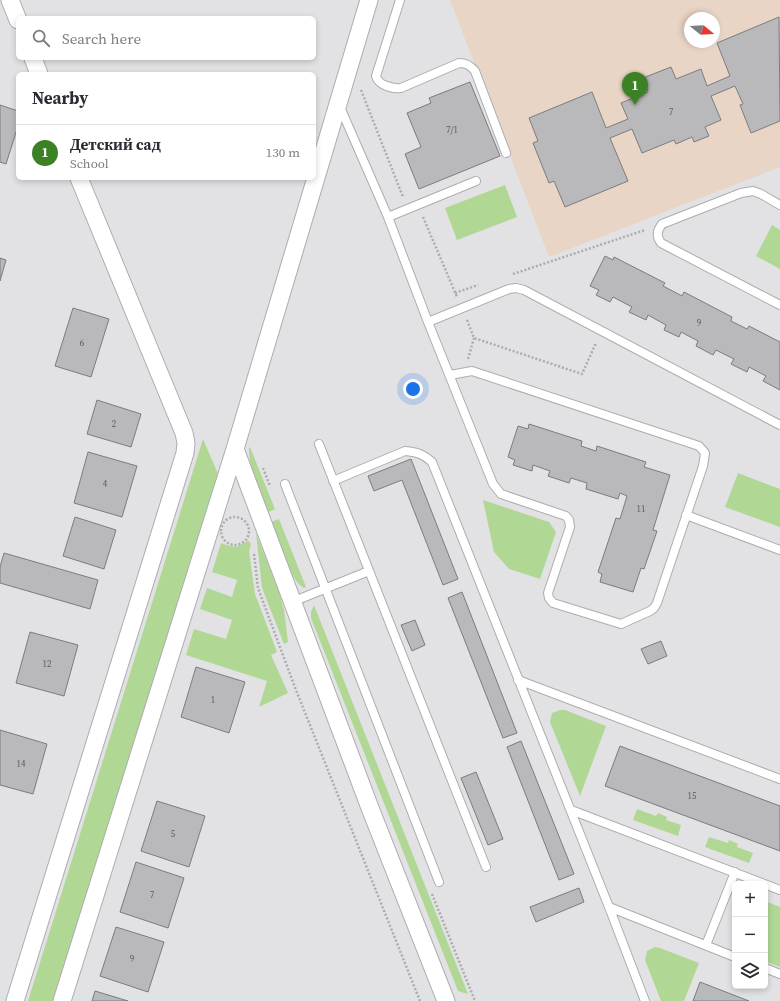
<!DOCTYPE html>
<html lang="en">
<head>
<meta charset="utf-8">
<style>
  :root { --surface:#fff; --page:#f2f2f3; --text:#2b2b33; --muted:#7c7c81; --line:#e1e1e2; --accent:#3c8124 }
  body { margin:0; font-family:"Source Serif 4",serif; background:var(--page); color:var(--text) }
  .controls { position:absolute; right:12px; bottom:12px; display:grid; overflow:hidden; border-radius:6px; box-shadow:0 2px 6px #0003 }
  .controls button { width:36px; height:36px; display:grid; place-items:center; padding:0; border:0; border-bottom:1px solid var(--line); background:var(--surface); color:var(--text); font:20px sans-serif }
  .compass { position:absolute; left:684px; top:12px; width:36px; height:36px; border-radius:50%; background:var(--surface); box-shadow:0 2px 6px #0003; rotate:108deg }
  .you { position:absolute; left:413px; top:389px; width:14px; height:14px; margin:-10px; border:3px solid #fff; border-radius:50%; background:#1a73e8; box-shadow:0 0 0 6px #1a73e833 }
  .badge { display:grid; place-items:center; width:26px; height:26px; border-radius:50%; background:var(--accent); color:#fff; font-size:13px; font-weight:700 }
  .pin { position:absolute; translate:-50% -33px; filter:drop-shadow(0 1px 2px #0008) }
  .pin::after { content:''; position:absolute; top:21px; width:14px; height:12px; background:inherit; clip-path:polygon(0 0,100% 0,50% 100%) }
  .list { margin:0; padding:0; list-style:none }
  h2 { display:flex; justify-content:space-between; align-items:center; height:52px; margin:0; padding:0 16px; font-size:17px }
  h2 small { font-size:13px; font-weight:400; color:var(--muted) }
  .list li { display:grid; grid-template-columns:26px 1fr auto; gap:12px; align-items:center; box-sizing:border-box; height:56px; padding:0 16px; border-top:1px solid var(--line) }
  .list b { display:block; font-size:15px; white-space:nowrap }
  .list p { margin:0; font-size:13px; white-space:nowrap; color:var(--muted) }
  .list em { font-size:13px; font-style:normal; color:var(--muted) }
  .icon { flex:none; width:22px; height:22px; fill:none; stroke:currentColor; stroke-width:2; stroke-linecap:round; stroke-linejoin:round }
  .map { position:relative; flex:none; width:780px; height:1001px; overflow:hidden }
  .search { position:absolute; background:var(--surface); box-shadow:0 2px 6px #0003; left:16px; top:16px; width:300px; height:44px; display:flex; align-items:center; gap:10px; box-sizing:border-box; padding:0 14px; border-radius:6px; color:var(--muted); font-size:15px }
  .panel { position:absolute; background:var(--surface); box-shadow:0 2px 6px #0003; left:16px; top:72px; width:300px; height:108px; border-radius:6px }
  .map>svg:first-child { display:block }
  .education { fill:#e8d5c5; fill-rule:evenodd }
  .green { fill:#b0d894 }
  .building { fill:#b9b8bb; stroke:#7c7c7f }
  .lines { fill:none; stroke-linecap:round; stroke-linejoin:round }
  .lane-casing { stroke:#adacaf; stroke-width:10 }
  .street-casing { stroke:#adacaf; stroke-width:19 }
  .path { stroke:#acacae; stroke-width:2.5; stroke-dasharray:2 2; stroke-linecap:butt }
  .lane { stroke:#fff; stroke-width:8 }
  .street { stroke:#fff; stroke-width:17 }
  .labels { text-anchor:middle; stroke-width:3; stroke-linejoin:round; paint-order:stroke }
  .number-label { font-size:9px; fill:#5a5a5c }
</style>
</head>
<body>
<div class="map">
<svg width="780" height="1001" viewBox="0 0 780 1001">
  <rect width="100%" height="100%" fill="#e2e2e5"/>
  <path class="education" d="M450 0H780V167L549 257ZM690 18H714V42H690Z"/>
  <path class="green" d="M505 185 517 217 457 240 445 208Z
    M772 225 780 230V269L756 256Z
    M203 439 219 476 55 1001H28Z
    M250 447 275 509 267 513C259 492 249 471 249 448Z
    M738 473 780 489V527L725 507Z
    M483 500 549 522 556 532 540 579 509 569 494 552Z
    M279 519 306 587 304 588C290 581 277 538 271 522Z
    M252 523 279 592 284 610 288 642 284 644 262 588 256 533Z
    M247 541 250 542 251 545 249 551 255 594 277 652 271 655 288 693 259 707 267 681 186 655 194 629 226 639 232 620 200 609 207 588 232 597 237 580 212 572 221 543C231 547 238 549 247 541Z
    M314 605 468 994 458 991 311 618V612Z
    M560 710H565L606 726 580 796 550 722 552 713Z
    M637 809 656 816 658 813 667 817 666 820 681 825 678 836 633 820Z
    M709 837 728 843 729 840 738 844 737 847 753 853 749 863 705 847Z
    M765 901 780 907V967L765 961Z
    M655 947 660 948 699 963 684 1001H661L645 960 647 951Z"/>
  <path class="building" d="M779 17 780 121 751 133 740 105 743 104 735 86 711 96 721 120 705 127 709 136 694 142 692 137 676 144 674 140 642 153 632 129 610 138 628 181 565 207 554 181 549 183 533 143 538 141 529 118 592 92 606 128 628 119 621 103 648 92 643 78 671 67 676 79 701 69 707 86 730 76 717 43Z
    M470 82 500 156 419 189 405 154 421 147 407 113 431 103 429 98Z
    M0 105 18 111V126L6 164 0 162Z
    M605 256 613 260 614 257 665 283 663 286 682 296 684 292 732 317 731 321 747 329 749 326 780 342V390L763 381 766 376 749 367 747 372 731 364 734 359 716 350 713 355 696 346 698 341 681 332 679 337 664 330 666 325 648 315 646 320 629 312 632 307 613 297 610 302 596 295 599 290 590 286Z
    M0 258 6 260 0 281Z
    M73 308 109 319 91 377 55 366Z
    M97 400 141 414 131 447 87 434Z
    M529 424 582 441 581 446 596 451 597 446 646 462 644 467 670 475 653 530 657 531 644 569 641 568 633 592 600 582 602 574 598 572 616 518 620 519 627 496 620 493 618 499 586 489 587 483 571 478 569 483 548 476 550 471 533 465 532 471 513 465 515 460 508 457 518 426 528 429Z
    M88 452 137 466 122 517 74 503Z
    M411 459 458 579 443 585 402 480 374 491 368 476Z
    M75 517 116 530 104 569 63 556Z
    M4 553 98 580 90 609 0 583V567Z
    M462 592 517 733 503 738 448 598Z
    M415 620 425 645 412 651 401 625Z
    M30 632 78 645 64 696 16 683Z
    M661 641 667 656 648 664 641 649Z
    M196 667 245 682 229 733 181 717Z
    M0 730 47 744 33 794 0 785Z
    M521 741 574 874 559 880 507 747Z
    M620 746 780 806V851L605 786Z
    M476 772 503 839 488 845 461 778Z
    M157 801 205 816 189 867 141 851Z
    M136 862 184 878 168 928 120 912Z
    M579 888 584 902 536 922 530 907Z
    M116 927 164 942 148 992 100 976Z
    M700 982 749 1001H693Z
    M95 991 128 1001H92Z"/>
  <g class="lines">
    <g class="lane-casing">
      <path id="lane" d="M400 0 376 76C378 85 392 89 401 88L459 63C466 63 470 65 475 71L506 153
        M340 107 388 217 428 322 493 484 501 494 566 516 569 520 570 527 548 593 549 598 553 603 621 624 650 611 654 608 657 603 703 466 705 453 699 446 472 371 450 375
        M780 205 761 194 753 191 741 193 662 224C657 231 656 236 661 243L780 305
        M388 217 476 181
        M428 322 509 289 516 288 524 290 780 425
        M319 444 486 867
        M333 481 405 451C417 452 423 454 432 462L609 907 645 1001
        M285 484 439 882
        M686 515 780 550
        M292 602 369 571
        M518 680 780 779
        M571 810 780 890
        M609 907 735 957
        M706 945 735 872
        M765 968 780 974"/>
    </g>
    <g class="street-casing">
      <path id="street" d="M10 0 18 20
        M33 58 39 74
        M235 449 370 808 446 1001
        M15 1001 185 453 186 443 184 433 79 178
        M62 1001 235 449 369 0"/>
    </g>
    <path class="path" d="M361 90 403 197
      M423 217 457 297
      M513 274 645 230
      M455 293 478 285
      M467 320 474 338 582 374 596 343
      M468 359 474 338
      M263 468 270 486
      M221 531a14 14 0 1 1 28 0a14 14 0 1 1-28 0Z
      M254 554 258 588 296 690 420 1001
      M432 894 475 1001"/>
    <use href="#lane" class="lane"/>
    <use href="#street" class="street"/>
  </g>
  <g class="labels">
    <g class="number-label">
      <text x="671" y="115">7</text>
      <text x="452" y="133">7/1</text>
      <text x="699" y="326">9</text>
      <text x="82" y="346">6</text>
      <text x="114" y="427">2</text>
      <text x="105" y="487">4</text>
      <text x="641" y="512">11</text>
      <text x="47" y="667">12</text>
      <text x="213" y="703">1</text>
      <text x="21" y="767">14</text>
      <text x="692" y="799">15</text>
      <text x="173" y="837">5</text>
      <text x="152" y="898">7</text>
      <text x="132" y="962">9</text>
    </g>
  </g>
</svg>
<div class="controls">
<button>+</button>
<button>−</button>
<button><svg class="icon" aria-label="layers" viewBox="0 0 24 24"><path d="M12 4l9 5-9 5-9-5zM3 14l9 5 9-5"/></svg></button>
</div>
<svg class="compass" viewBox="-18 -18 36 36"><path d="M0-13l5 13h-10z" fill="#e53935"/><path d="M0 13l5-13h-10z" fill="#7c7c81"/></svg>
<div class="you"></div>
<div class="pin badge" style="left:635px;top:105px">1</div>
<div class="search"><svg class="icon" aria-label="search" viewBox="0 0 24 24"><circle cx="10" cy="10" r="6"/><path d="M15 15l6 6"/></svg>Search here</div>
<section class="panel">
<h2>Nearby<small></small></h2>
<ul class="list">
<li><span class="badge">1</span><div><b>Детский сад</b><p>School</p></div><em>130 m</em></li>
</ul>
</section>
</div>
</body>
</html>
